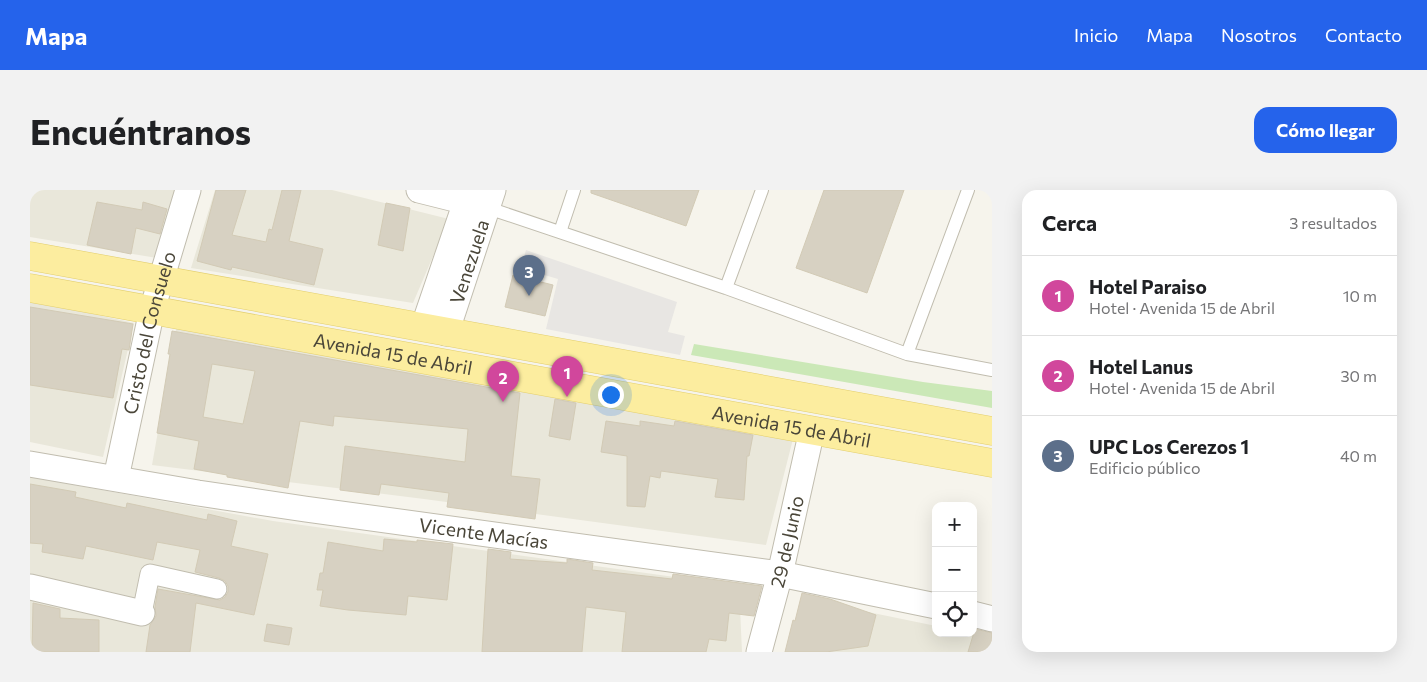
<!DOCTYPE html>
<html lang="es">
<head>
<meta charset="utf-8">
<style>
  :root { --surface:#fff; --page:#f2f2f2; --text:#202124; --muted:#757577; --line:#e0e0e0; --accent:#2563eb }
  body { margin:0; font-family:Commissioner,sans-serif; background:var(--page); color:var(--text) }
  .controls { position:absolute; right:15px; bottom:15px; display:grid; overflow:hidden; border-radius:10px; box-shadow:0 5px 20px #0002 }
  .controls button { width:45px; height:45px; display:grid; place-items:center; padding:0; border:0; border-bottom:1px solid var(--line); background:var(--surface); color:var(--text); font:25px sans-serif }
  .you { position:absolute; left:580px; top:204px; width:18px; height:18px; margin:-12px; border:4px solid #fff; border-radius:50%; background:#1a73e8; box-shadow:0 0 0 8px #1a73e833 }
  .badge { display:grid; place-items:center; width:32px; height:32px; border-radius:50%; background:var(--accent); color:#fff; font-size:16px; font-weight:700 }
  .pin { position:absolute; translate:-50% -41px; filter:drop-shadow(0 1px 2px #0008) }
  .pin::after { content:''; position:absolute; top:26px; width:18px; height:15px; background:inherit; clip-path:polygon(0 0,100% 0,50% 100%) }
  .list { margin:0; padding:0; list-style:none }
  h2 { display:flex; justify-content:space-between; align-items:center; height:65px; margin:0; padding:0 20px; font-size:21px }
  h2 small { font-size:16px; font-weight:400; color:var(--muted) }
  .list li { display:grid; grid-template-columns:32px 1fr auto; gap:15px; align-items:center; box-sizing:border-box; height:80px; padding:0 20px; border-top:1px solid var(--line) }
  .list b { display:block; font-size:19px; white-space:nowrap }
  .list p { margin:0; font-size:16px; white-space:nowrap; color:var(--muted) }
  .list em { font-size:16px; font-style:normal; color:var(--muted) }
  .icon { flex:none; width:28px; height:28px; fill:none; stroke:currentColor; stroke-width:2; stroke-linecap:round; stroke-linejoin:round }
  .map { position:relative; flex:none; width:962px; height:462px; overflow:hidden; border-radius:15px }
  header { display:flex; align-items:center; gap:30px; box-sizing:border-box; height:70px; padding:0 25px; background:var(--accent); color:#fff }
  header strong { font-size:24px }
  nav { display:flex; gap:28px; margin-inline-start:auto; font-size:18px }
  .intro { display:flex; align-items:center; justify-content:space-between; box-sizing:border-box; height:120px; padding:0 30px }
  h1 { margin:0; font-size:35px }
  .button { padding:12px 22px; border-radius:15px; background:var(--accent); color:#fff; font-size:18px; font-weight:700 }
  main { display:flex; gap:30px; padding:0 30px }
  aside { flex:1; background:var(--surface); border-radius:15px; box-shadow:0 5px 20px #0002 }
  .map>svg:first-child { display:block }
  .residential { fill:#e9e7da }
  .green { fill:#cbe8b7 }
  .parking { fill:#e8e6e3 }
  .building { fill:#d7d1c2; stroke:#d2cab5; fill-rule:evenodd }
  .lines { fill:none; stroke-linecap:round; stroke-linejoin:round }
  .service-casing { stroke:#c1bdaf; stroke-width:14 }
  .pedestrian-casing { stroke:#c1bdaf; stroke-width:21 }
  .minor-casing { stroke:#c1bdaf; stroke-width:27 }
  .primary-casing { stroke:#e2ce6e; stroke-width:29 }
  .service { stroke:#fff; stroke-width:12 }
  .pedestrian { stroke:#fff; stroke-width:19 }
  .minor { stroke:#fff; stroke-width:25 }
  .primary { stroke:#fced9f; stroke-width:28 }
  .labels { text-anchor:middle; stroke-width:4.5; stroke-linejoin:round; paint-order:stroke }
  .street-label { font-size:19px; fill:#4a4639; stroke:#fff }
</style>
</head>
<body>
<header>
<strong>Mapa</strong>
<nav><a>Inicio</a><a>Mapa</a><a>Nosotros</a><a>Contacto</a></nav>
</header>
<div class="intro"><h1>Encuéntranos</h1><a class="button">Cómo llegar</a></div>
<main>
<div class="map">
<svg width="962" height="462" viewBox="0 0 962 462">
  <rect width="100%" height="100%" fill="#f6f4ec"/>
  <path class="residential" d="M0 0H147L127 68 0 47Z
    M185 0H302L419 29 383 113 161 78Z
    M0 110 104 133 73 267 0 252Z
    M147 134 764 245 736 355 394 309 122 275Z
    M0 287 243 331 709 396 712 462H0Z
    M775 409 906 436V443H942L962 447V462H763Z"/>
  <path class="green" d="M664 154 893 192 962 201V218L661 165Z"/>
  <path class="parking" d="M496 60 647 112 638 142 655 146 650 165 516 139 528 89 491 78Z"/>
  <path class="building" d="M186 0H216L202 45 236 52 239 39 242 40 252 0H271L259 51 293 59 284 95 202 77 201 80 167 71Z
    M561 0H669L656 36 561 3Z
    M794 0H874L837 103 766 78Z
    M67 12 112 20 113 12 137 19 130 44 106 38 101 64 57 55Z
    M356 13 380 18 373 61 348 55Z
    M483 85 523 95 515 126 475 117Z
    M0 117 103 134 99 160 92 159 83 208 0 195Z
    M142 141 490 203 481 286 510 289 505 329 417 317 419 303 351 294 349 305 310 300 315 256 435 272 438 239 304 226 303 236 270 231 258 298 214 290 197 287V285L164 279 169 251 127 243 140 164H138ZM182 174 225 181 213 234 173 227Z
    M525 209 546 213 540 250 519 246Z
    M576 231 610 236V231L644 236 645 231 723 245 719 266H717L714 310 685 307 688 289 631 281 630 288 620 286 615 317 597 316V266L571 262Z
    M0 294 46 302 45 307 96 318 97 313 177 330 178 324 207 331 201 356 238 364 224 425 166 413 160 462H116L120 435 126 426 125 417 128 399 190 410 195 407 198 402V396L195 391 189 388 165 382 170 360 127 352 123 370 56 356 53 369 12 362 13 354 0 353Z
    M354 349 387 352V350L423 354 417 410 378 406 376 425 318 420 290 416 293 400H287L290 383H293L298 352 353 361Z
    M458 359 481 362 480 369 537 373V369L563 373 562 380 642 389 643 384 732 396 724 426 699 423 696 451 679 449 676 462H592L596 422 556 417 552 462H452Z
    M772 403 800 409 846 425 838 456 796 462H755L763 430 765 431Z
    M3 413 30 419V428L69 430V462H2Z
    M237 434 262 438 259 455 234 451Z
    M945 439 962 443V462H938Z"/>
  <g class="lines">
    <g class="service-casing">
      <path id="service" d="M458 18 696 98 877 164 962 180
        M530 42 544 0
        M696 98 732 0
        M877 164 938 0"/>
    </g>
    <g class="pedestrian-casing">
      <path id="pedestrian" d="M112 423 120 384 187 399"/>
    </g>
    <g class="minor-casing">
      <g id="minor">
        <path d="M389 0 453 16"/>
        <path d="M393 138 440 0"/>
        <path id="s1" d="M416 143 463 0"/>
        <path id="s2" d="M0 274 168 303 275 319 750 384 906 416"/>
        <path id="s3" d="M86 288 122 120 158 0"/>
        <path d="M0 397 112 423"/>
        <path d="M943 424 962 429"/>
        <path id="s4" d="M729 462 750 384 782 240"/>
      </g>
    </g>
    <g class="primary-casing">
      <g id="primary">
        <path d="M0 66 962 241"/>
        <path id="s5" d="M0 98 962 273"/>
      </g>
    </g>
    <use href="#service" class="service"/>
    <use href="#pedestrian" class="pedestrian"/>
    <use href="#minor" class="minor"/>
    <use href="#primary" class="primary"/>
  </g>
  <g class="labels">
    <g class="street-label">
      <text dy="7" stroke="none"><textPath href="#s1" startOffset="75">Venezuela</textPath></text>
      <text dy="7" stroke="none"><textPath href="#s3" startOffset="149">Cristo del Consuelo</textPath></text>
      <text dy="7" stroke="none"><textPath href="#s5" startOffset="369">Avenida 15 de Abril</textPath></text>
      <text dy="7" stroke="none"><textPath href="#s5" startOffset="774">Avenida 15 de Abril</textPath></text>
      <text dy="7" stroke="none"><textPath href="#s2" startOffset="459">Vicente Macías</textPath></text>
      <text dy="7" stroke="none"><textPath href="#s4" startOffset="114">29 de Junio</textPath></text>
    </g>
  </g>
</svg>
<div class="controls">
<button>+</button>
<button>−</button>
<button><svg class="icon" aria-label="locate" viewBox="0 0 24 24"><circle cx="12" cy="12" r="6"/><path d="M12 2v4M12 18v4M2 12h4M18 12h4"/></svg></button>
</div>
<div class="you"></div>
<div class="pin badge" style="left:537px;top:207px;background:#d1479c">1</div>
<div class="pin badge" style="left:473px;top:212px;background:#d1479c">2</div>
<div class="pin badge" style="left:499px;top:106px;background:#5c6f8a">3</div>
</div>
<aside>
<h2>Cerca<small>3 resultados</small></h2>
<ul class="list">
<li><span class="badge" style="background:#d1479c">1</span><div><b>Hotel Paraiso</b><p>Hotel · Avenida 15 de Abril</p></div><em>10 m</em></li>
<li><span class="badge" style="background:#d1479c">2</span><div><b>Hotel Lanus</b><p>Hotel · Avenida 15 de Abril</p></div><em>30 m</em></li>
<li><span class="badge" style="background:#5c6f8a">3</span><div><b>UPC Los Cerezos 1</b><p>Edificio público</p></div><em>40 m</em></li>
</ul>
</aside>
</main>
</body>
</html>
